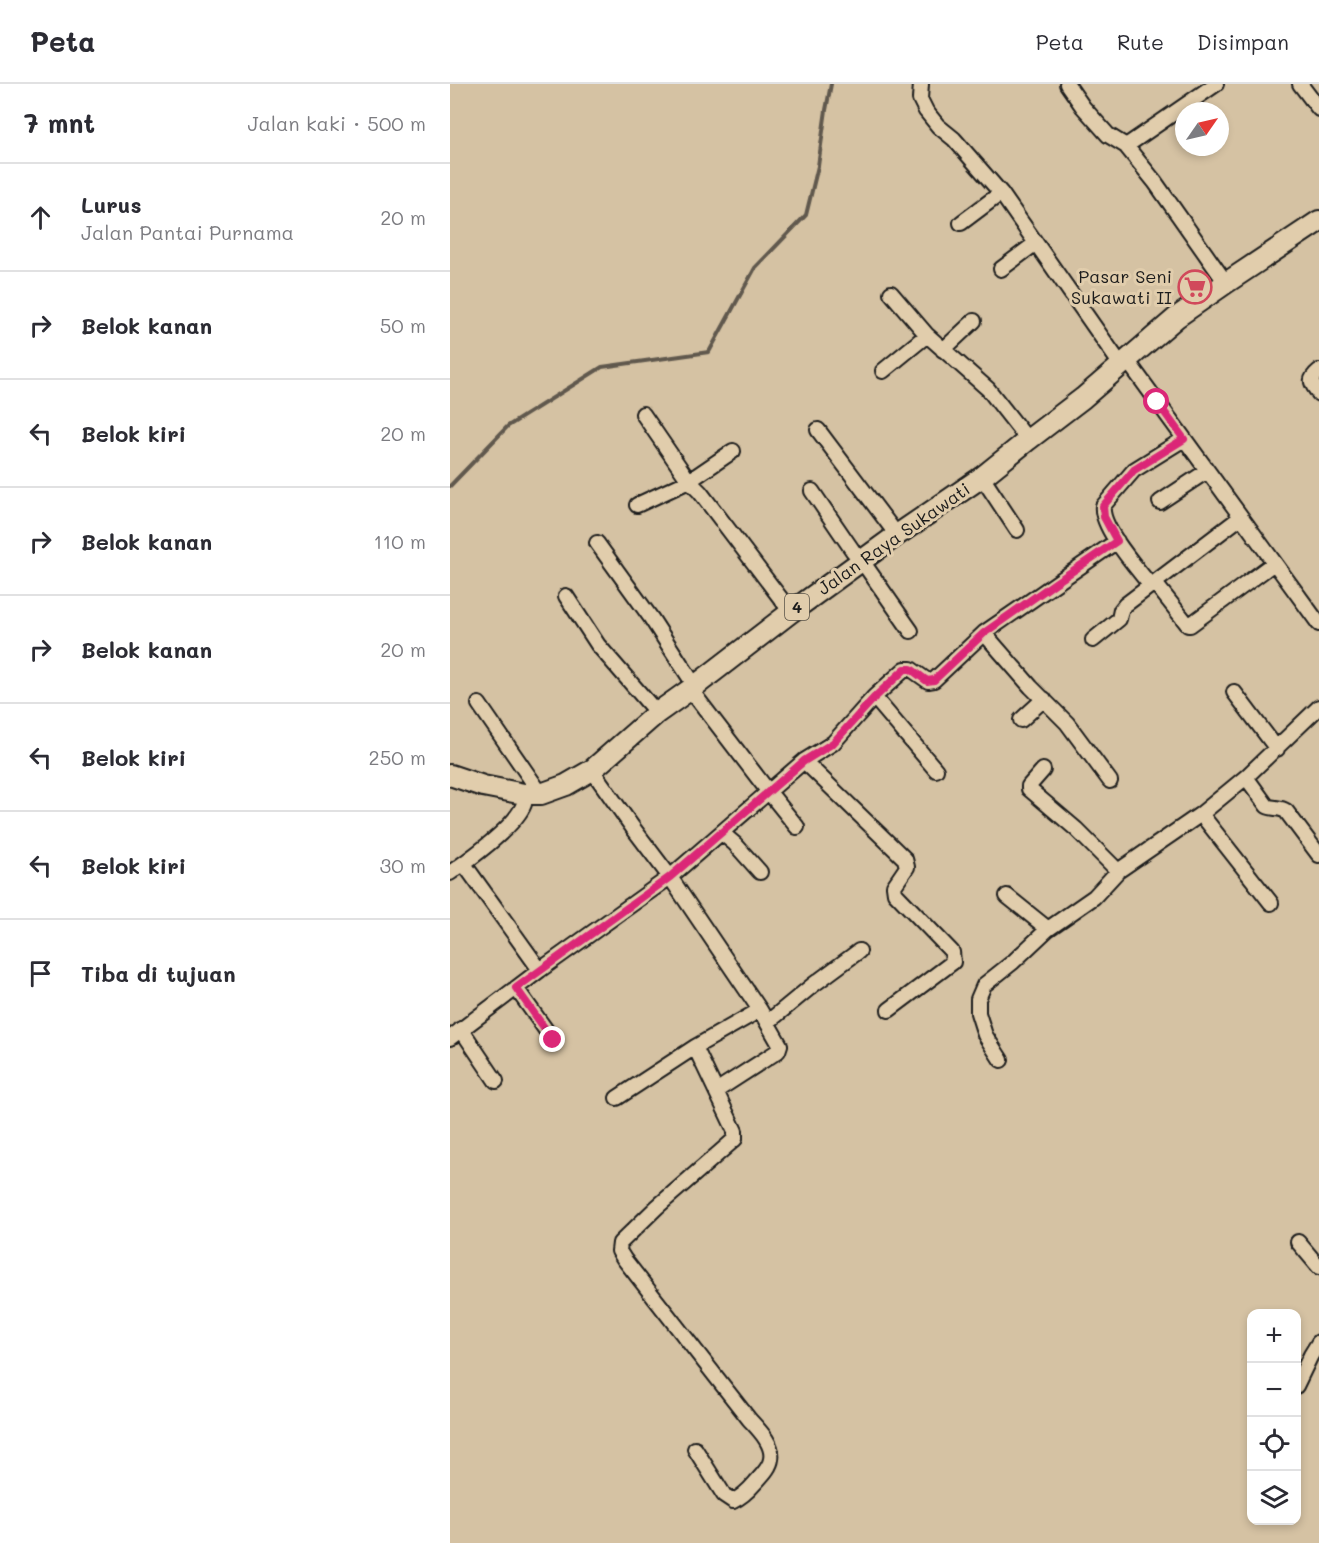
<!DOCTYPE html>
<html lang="id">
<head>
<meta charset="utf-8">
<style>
  :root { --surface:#fff; --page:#f2f2f3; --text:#2b2b33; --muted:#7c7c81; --line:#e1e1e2 }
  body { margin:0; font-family:Mali,sans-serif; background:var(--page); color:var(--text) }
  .controls { position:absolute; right:18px; bottom:18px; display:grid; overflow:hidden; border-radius:12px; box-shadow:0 3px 9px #0003 }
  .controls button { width:54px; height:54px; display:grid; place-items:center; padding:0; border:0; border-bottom:2px solid var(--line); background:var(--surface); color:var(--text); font:30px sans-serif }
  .compass { position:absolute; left:725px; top:18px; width:54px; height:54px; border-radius:50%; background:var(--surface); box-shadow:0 3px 9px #0003; rotate:56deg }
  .stop { position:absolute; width:18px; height:18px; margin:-14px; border:4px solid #db2777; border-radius:50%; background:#fff }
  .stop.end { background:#db2777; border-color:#fff; box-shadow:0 2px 6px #0008 }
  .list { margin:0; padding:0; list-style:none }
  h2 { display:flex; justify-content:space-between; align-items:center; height:78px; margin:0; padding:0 24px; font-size:26px }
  h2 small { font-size:20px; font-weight:400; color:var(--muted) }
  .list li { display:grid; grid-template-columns:39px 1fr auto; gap:18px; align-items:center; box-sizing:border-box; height:108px; padding:0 24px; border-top:2px solid var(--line) }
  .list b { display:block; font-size:22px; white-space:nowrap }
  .list p { margin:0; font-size:20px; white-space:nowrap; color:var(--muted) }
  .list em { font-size:20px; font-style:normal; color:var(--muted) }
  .icon { flex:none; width:33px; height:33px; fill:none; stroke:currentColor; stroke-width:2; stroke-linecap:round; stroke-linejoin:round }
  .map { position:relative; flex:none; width:869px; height:1459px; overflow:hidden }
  header { display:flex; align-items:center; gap:36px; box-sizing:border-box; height:84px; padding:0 30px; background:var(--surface); border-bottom:2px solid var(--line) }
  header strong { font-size:28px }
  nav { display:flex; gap:33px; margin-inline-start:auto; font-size:21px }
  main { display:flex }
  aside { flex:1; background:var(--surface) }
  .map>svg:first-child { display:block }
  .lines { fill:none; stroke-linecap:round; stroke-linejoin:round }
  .stream { stroke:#60594e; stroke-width:4 }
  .minor-casing { stroke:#1c1c1c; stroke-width:18 }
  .highway-casing { stroke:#1c1c1c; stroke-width:24 }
  .minor { stroke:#e1cdac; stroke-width:14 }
  .highway { stroke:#e1cdac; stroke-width:20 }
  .route { stroke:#db2777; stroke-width:8 }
  .labels { text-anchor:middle; stroke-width:6; stroke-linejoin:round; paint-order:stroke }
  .shield { fill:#e1cdac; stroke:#575147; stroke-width:1.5 }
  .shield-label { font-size:16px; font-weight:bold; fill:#1c1c1c }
  .poi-label { font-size:18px; fill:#1c1c1c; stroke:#e1cdac; text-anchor:end }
  .street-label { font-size:18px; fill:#1c1c1c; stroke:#e1cdac }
</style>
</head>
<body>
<header>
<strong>Peta</strong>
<nav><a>Peta</a><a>Rute</a><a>Disimpan</a></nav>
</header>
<main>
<aside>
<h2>7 mnt<small>Jalan kaki · 500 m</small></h2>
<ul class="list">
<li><svg class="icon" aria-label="ahead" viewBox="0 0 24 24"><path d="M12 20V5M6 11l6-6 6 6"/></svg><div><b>Lurus</b><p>Jalan Pantai Purnama</p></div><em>20 m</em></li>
<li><svg class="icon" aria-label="right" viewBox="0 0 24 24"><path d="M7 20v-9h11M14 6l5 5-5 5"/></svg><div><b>Belok kanan</b></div><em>50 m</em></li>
<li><svg class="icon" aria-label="left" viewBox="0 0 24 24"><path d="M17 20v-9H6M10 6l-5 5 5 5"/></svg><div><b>Belok kiri</b></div><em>20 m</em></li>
<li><svg class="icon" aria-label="right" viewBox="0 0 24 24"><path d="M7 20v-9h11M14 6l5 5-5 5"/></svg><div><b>Belok kanan</b></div><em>110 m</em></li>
<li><svg class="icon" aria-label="right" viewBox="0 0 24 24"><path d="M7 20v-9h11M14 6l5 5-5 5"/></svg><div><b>Belok kanan</b></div><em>20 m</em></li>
<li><svg class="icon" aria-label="left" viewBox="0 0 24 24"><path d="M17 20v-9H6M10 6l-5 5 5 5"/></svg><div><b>Belok kiri</b></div><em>250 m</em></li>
<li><svg class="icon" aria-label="left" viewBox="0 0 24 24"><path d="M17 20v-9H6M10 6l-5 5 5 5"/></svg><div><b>Belok kiri</b></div><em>30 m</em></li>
<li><svg class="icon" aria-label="arrive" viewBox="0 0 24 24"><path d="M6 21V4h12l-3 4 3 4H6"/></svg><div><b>Tiba di tujuan</b></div></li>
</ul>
</aside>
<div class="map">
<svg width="869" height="1459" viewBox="0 0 869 1459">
  <rect width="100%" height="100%" fill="#d5c2a3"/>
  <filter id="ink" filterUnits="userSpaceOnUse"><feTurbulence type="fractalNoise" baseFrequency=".0167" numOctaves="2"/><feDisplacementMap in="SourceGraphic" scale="12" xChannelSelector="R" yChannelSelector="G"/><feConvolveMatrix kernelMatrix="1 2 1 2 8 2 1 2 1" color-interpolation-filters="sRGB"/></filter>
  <g filter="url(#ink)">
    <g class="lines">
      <path class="stream" d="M0 402 58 342 152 283 259 268 305 184 356 131 368 82 376 26 381 0"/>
      <g class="minor-casing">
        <path id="minor" d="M471 0 470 15 476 27 488 42 504 55 551 109 671 281
          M617 0 633 23 658 51 676 62 705 98 776 199
          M850 0 869 25
          M676 62 766 0
          M511 139 551 109
          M551 185 586 159
          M441 209 477 251 538 305 578 356
          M493 266 524 237
          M677 276 869 540
          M433 287 477 251
          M869 287C857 297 862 299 869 310
          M193 330 239 397 250 408 341 528
          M368 346 447 451
          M734 355 684 386 653 422C650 443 687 484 700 501L708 503 738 541H740L824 479
          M532 393 567 446
          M362 407 403 467 412 477 461 547
          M710 418 757 387
          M187 421 239 397 283 367
          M147 459 201 534 245 602
          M116 512 148 561 207 629
          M534 549 581 603 617 639 660 697
          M643 556 669 535 671 526 675 521 791 433
          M240 605 318 707 347 743
          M784 608 827 665
          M424 613 455 585H461L478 597 484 596 534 549 667 457
          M29 620 91 710
          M571 636 594 615
          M354 677 455 775 457 783 444 802 445 809 502 868 503 878 439 926
          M593 686 579 702V705L626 745 668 787
          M796 693 817 722C823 725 830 723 836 727L869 771
          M751 730 821 819
          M272 749 285 760 310 788
          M14 780 90 886
          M0 789C20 775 66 742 74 720 75 717 74 713 74 710
          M557 812 598 845
          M66 904 103 956
          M318 938 363 901 409 867
          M11 945 46 997
          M0 954 90 886 220 793 183 744 142 686
          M551 976 535 951 528 929V915L534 901 563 878 598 845 644 813 668 787 751 730 796 693 869 623
          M266 1007 328 967 330 961 310 926 220 793 354 677 383 659 424 613 486 686
          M167 1014 245 963 310 926
          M848 1158 869 1183
          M846 1302 861 1271 869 1258
          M245 1365 274 1411 283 1417C292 1413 299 1406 305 1399 311 1392 320 1384 321 1375 324 1360 308 1345 299 1335L174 1175 169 1167 170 1159 207 1123 285 1055V1047L245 963"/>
      </g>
      <g class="highway-casing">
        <path id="highway" d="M0 691 33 702 74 710H91L116 701 142 686 207 629 245 602 341 528 447 451 532 393 578 356 633 314 727 233 776 199 869 137"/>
      </g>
      <use href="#minor" class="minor"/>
      <use href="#highway" class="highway"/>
    </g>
  </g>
  <g class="lines" filter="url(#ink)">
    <path class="route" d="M103 956 66 904 220 793 354 677 383 659 424 614 455 585H461L477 597 484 596 534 549 605 499 667 457 654 433 653 422 684 386 734 355 707 318"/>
  </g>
  <defs>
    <g id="supermarket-ring" transform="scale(1.725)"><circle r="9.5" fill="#e1cdac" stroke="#d1495b" stroke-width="1.5"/><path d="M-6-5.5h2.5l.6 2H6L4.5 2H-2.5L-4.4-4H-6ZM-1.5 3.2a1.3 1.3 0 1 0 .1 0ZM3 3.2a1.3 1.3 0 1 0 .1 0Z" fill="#d1495b"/></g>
  </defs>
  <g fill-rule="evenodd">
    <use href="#supermarket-ring" x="745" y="203"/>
  </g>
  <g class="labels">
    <rect class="shield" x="335" y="510" width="24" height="26" rx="4.5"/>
    <g class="shield-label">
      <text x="347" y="529">4</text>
    </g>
    <g class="poi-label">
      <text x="722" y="199">Pasar Seni<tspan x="722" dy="21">Sukawati II</tspan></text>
    </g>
    <g class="street-label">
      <text transform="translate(444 455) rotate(-35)" y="6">Jalan Raya Sukawati</text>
    </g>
  </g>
</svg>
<div class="controls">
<button>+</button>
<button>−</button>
<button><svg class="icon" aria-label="locate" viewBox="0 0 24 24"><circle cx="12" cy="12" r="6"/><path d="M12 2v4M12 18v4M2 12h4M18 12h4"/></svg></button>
<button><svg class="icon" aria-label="layers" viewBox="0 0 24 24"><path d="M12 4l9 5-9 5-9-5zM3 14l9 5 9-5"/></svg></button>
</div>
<svg class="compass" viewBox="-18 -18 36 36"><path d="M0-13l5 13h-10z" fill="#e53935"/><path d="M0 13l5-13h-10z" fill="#7c7c81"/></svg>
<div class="stop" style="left:707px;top:318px"></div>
<div class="stop end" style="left:103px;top:956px"></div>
</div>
</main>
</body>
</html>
